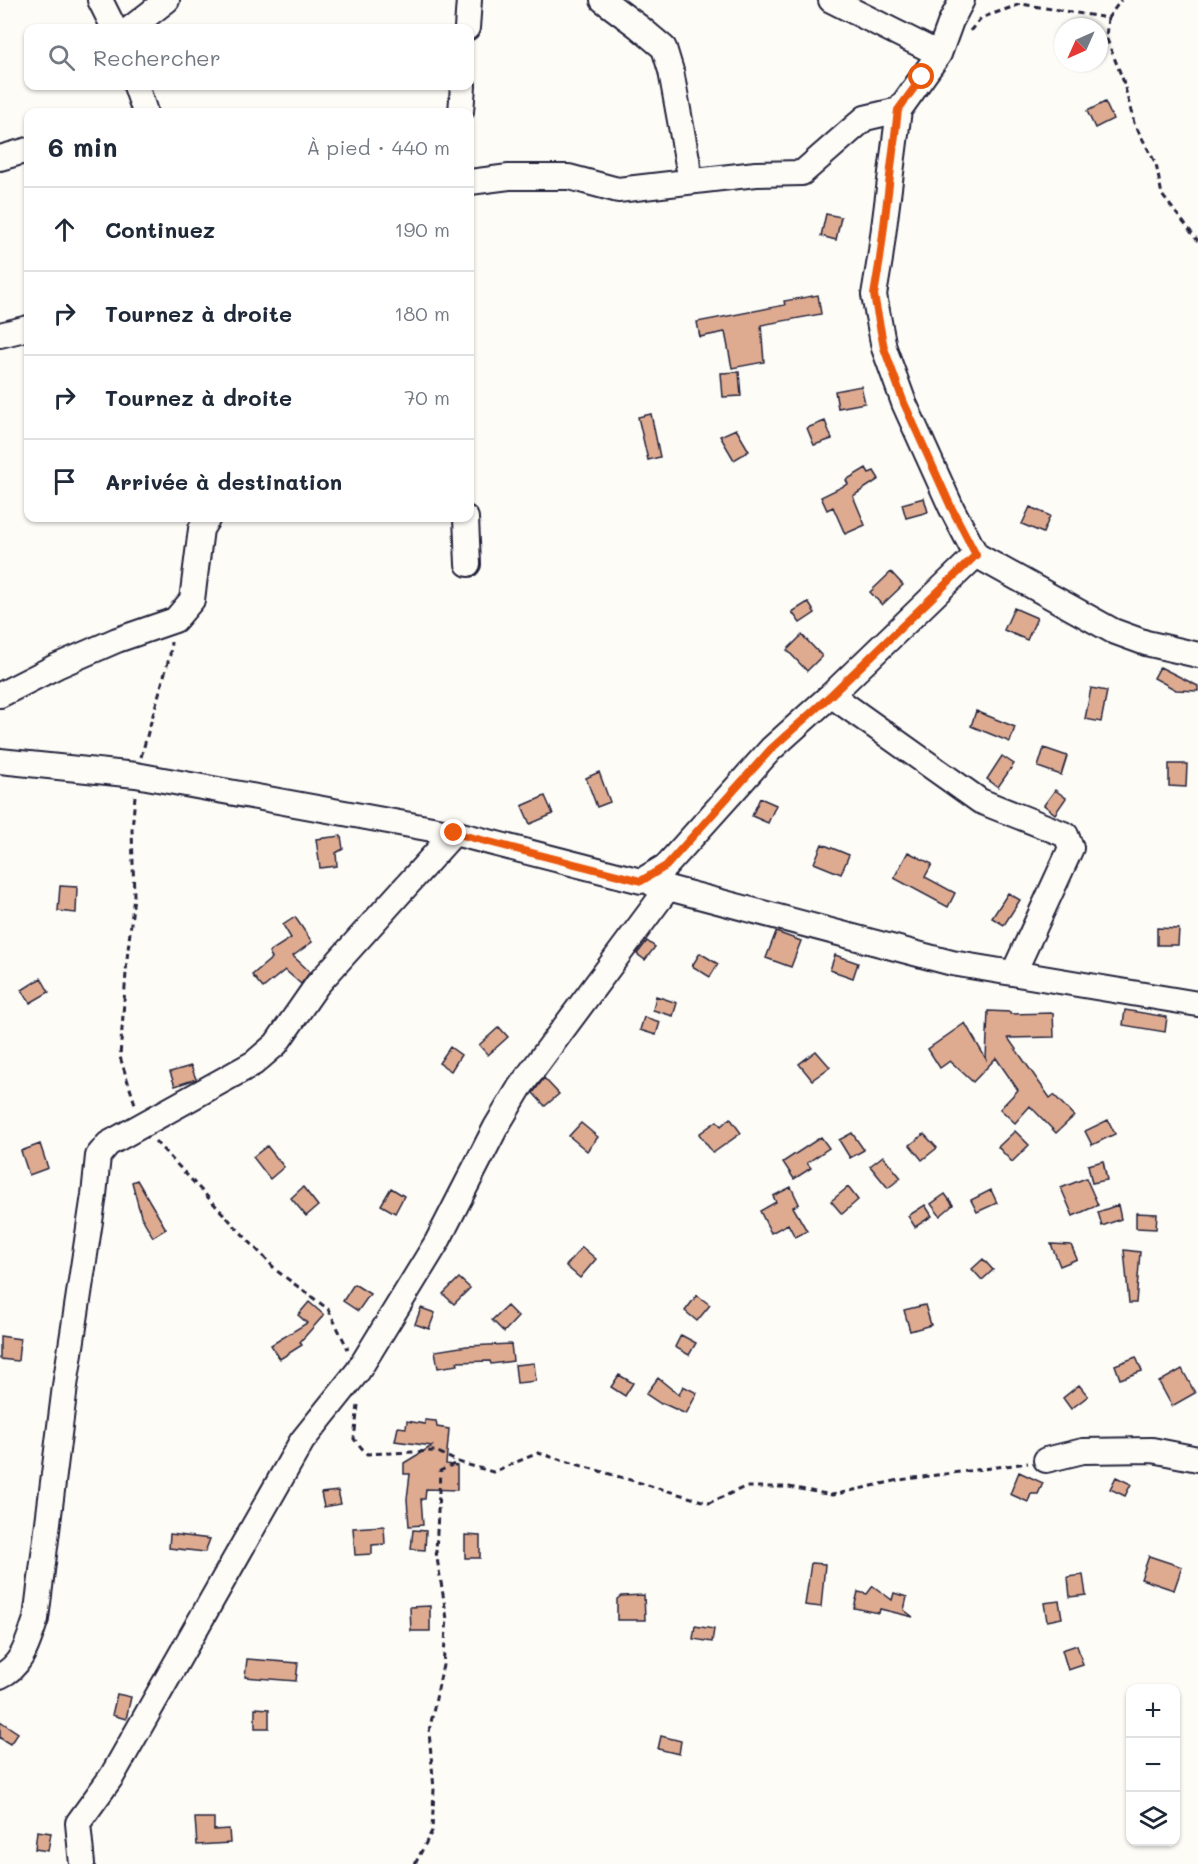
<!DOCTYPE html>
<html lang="fr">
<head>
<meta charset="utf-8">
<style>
  :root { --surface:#fff; --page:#f2f2f3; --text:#1f2937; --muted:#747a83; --line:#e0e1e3 }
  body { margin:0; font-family:Mali,sans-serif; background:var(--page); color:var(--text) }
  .controls { position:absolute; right:18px; bottom:18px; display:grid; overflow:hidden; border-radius:12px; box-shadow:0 2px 4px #0004 }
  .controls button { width:54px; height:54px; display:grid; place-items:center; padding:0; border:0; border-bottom:2px solid var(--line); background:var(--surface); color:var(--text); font:30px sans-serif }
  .compass { position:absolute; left:1054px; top:18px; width:54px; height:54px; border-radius:50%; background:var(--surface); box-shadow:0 2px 4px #0004; rotate:225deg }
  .stop { position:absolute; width:18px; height:18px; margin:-14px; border:4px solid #ea580c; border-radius:50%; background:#fff }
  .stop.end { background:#ea580c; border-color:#fff; box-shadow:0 2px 6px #0008 }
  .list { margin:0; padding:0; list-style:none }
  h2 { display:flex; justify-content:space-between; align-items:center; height:78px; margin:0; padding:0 24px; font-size:26px }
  h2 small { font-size:20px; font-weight:400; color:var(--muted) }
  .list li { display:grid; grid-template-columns:39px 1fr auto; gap:18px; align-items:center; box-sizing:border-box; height:84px; padding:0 24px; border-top:2px solid var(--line) }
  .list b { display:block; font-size:22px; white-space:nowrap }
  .list em { font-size:20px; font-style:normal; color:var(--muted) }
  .icon { flex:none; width:33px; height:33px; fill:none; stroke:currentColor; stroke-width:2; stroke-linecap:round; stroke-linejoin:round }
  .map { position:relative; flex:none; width:1198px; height:1864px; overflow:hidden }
  .search { position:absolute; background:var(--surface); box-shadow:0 2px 4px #0004; left:24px; top:24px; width:450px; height:66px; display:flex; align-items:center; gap:15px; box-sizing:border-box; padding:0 21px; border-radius:12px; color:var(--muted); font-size:22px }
  .panel { position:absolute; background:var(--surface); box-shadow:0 2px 4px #0004; left:24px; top:108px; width:450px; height:414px; border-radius:12px }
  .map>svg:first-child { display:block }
  .building { fill:#deab91; stroke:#22223b; stroke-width:1.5 }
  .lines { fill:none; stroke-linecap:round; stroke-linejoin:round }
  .minor-casing { stroke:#22223b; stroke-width:28 }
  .path { stroke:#22223b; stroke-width:3; stroke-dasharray:6 4.5; stroke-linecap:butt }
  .minor { stroke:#fdfcf7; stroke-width:24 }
  .route { stroke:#ea580c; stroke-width:8 }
</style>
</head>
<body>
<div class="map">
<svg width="1198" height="1864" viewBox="0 0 1198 1864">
  <rect width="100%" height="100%" fill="#fdfcf7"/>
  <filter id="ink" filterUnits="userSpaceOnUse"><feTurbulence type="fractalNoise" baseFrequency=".0167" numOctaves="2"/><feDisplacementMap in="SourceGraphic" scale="12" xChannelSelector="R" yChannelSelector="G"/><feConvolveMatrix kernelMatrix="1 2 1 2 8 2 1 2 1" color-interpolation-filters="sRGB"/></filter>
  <g filter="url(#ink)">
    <path class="building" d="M1105 102 1113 119 1095 128 1087 111Z
      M826 214 841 217 836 240 821 236Z
      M818 295 821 314 761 325 764 362 732 368 725 332 700 337 697 322 785 305 784 301Z
      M739 372 741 396 723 397 721 373Z
      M861 386 865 403 838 408 835 391Z
      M651 414 660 457 648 460 638 417Z
      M825 421 832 439 814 445 807 428Z
      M736 429 749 451 734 460 720 436Z
      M866 468 869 473 874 471 879 479 853 496 865 525 845 534 833 507 827 510 821 497 848 484 846 480Z
      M924 498 928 512 906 518 902 504Z
      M1030 507 1050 516 1043 533 1022 524Z
      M891 572 903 585 882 605 870 592Z
      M808 602 815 613 800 623 792 612Z
      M1014 608 1037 618 1027 640 1004 630Z
      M802 635 822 656 807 671 787 650Z
      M1160 667 1198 686V691L1176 690 1154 678Z
      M1091 688 1107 691 1101 722 1085 719Z
      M976 711 1015 727 1010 742 971 726Z
      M1044 748 1067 756 1061 775 1038 767Z
      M1002 756 1014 764 998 787 987 779Z
      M1169 764H1187L1186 787 1169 786Z
      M599 772 610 802 597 807 586 778Z
      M1055 790 1066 798 1055 814 1044 805Z
      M545 796 553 814 530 824 522 806Z
      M760 798 776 805 768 823 752 816Z
      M341 836 343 849 336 853 337 866 320 868 316 839Z
      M822 844 849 855 841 874 814 863Z
      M908 852 932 864 925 877 955 893 948 907 894 878Z
      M60 886 77 887 76 913 58 911Z
      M1008 893 1020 900 1004 925 992 918Z
      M295 917 312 942 293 956 310 972 301 984 285 970 263 988 252 975 272 958 269 952 291 938 283 925Z
      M1157 928 1179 929 1178 945H1157Z
      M776 932 801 941 791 967 766 958Z
      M647 941 655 947 645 960 637 954Z
      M700 953 718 964 710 977 692 966Z
      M835 955 858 963 853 978 830 970Z
      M41 978 49 992 30 1003 22 990Z
      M656 996 677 1003 673 1016 653 1010Z
      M1125 1010 1167 1017 1165 1032 1123 1025Z
      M988 1011 1010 1012V1014L1053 1013 1054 1037 1008 1038 1050 1098 1054 1095 1074 1116 1056 1133 1030 1106 1015 1123 1000 1109 1018 1090 996 1058 973 1082 950 1061 940 1068 928 1049 965 1023 986 1059Z
      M644 1017 660 1022 656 1035 640 1030Z
      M499 1027 508 1037 488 1055 479 1045Z
      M450 1047 461 1055 451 1071 439 1063Z
      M816 1051 830 1067 812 1080 799 1064Z
      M191 1066 196 1079 175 1086 170 1072Z
      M544 1078 559 1094 545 1106 533 1093Z
      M730 1118 741 1133 713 1153 699 1134 717 1121 721 1126Z
      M1108 1120 1115 1134 1092 1145 1085 1131Z
      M581 1123 598 1137 587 1151 569 1136Z
      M1015 1131 1029 1145 1012 1162 998 1147Z
      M852 1133 864 1150 850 1158 839 1140Z
      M924 1134 937 1148 922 1160 910 1145Z
      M821 1137 829 1148 807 1163 811 1168 794 1179 783 1162Z
      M40 1144 48 1168 29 1175 21 1151Z
      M267 1146 284 1167 270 1179 253 1157Z
      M883 1156 901 1178 888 1188 870 1166Z
      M1103 1161 1107 1180 1092 1183 1088 1165Z
      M1086 1178 1098 1205 1073 1216 1061 1188Z
      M137 1180 166 1229 153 1237 141 1216 132 1182Z
      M303 1187 318 1206 306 1216 291 1198Z
      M791 1187 799 1204 793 1207 807 1231 795 1237 788 1224 771 1233 760 1211 776 1202 773 1196Z
      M848 1187 858 1200 842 1214 831 1201Z
      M391 1188 404 1196 395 1213 381 1205Z
      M991 1190 997 1203 977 1212 971 1200Z
      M945 1194 953 1205 940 1216 931 1204Z
      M925 1205 932 1216 915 1227 908 1216Z
      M1118 1205 1121 1219 1102 1226 1098 1212Z
      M1136 1213 1157 1214 1156 1229 1136 1228Z
      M1051 1244 1071 1245 1077 1259 1060 1266Z
      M582 1247 596 1259 580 1278 566 1266Z
      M1124 1250 1140 1252 1136 1303H1129Z
      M983 1259 993 1270 982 1280 972 1269Z
      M459 1278 470 1288 454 1304 443 1294Z
      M354 1284 370 1294 358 1311 343 1301Z
      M697 1295 710 1305 697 1321 685 1311Z
      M309 1302 324 1315 300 1342 302 1345 280 1359 271 1345 307 1323 298 1315Z
      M925 1305 931 1325 910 1331 904 1310Z
      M507 1306 518 1317 504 1332 492 1320Z
      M421 1308 435 1313 429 1329 415 1324Z
      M681 1335 696 1343 689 1355 675 1347Z
      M0 1336 20 1339 18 1361 0 1359Z
      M511 1344 513 1361 491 1364 490 1361 457 1362 458 1365 438 1368 435 1351 467 1346Z
      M1136 1357 1142 1371 1120 1379 1115 1365Z
      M534 1363 536 1381 517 1383 515 1365Z
      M1182 1369 1195 1393 1172 1406 1159 1382Z
      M619 1375 633 1383 625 1396 611 1387Z
      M658 1378 679 1395 683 1386 697 1393 686 1414 662 1403 661 1404 646 1394Z
      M1079 1385 1088 1396 1071 1409 1063 1398Z
      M425 1420 436 1421 437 1427 449 1429 446 1464 457 1466V1490L426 1489 425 1499H421L423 1525 409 1526 407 1499 410 1474H404V1463L432 1446 395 1441 398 1427 406 1428 407 1421 425 1424Z
      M1019 1472 1043 1483 1038 1494H1031L1028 1502 1010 1494Z
      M1116 1477 1131 1484 1125 1496 1110 1489Z
      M338 1491 341 1504 324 1507 321 1493Z
      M384 1526 385 1544 372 1545V1554L355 1555 353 1528Z
      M413 1530 426 1531 425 1550 411 1549Z
      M170 1534 210 1539 205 1552 169 1548Z
      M465 1535 480 1536V1558H465Z
      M1149 1556 1182 1567 1174 1590 1141 1579Z
      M811 1563 825 1564 821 1607 805 1605Z
      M1083 1575 1086 1595 1070 1597 1068 1577Z
      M873 1586 892 1600 894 1593 907 1597 904 1610 913 1617 880 1609 879 1613 854 1608 858 1592 867 1594Z
      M644 1595 645 1620H617V1599L621 1596Z
      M1059 1601 1062 1618 1047 1621 1044 1603Z
      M430 1606V1631H411L410 1607Z
      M695 1626 714 1629 712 1642 693 1639Z
      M1077 1645 1083 1665 1068 1670 1062 1650Z
      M247 1659 298 1663 296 1681 245 1677Z
      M117 1694 131 1697 126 1719 112 1715Z
      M255 1708 269 1709V1728H255Z
      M0 1721 18 1733 10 1744 0 1738Z
      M661 1736 681 1741 679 1754 658 1749Z
      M195 1818H214V1830L229 1829 230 1843 197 1845Z
      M37 1831 51 1833 48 1851 35 1849Z"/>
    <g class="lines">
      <g class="minor-casing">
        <path id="minor" d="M100 0 114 28
          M603 0 639 27 664 48 671 71 691 181
          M831 0 939 54
          M962 0 951 21 939 54 899 110 880 259 874 295 884 348 904 403 951 507 976 555 1113 631 1146 643 1198 655
          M131 28 167 0
          M467 28 469 0
          M136 86 145 112
          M461 112 463 86
          M0 158 28 150
          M470 182 509 177H569L618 190 756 174 802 173 865 118 899 110
          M0 335 28 328
          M466 518 468 564
          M0 695 57 666 117 640 175 620 192 600 201 529 208 518
          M831 695 980 801 1066 835 1071 848 1014 972
          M0 761 136 775 454 833 641 881 666 866 771 749 831 695 976 555
          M653 884 952 963 1198 1004
          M1046 1460 1083 1451 1152 1450 1198 1459
          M0 1676C23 1666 28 1641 36 1619L65 1386 94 1195 98 1156 108 1144 254 1063 276 1044 317 985 454 833
          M82 1864 78 1823 112 1776 302 1441 358 1371 437 1242 496 1127 520 1087 668 888"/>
      </g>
      <path class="path" d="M1108 18 1106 37 1123 80 1134 123 1156 164 1162 195 1198 241
        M970 31 981 18 1021 4 1108 18 1121 0
        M141 757 170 655 171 642
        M135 796 132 830 134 896 127 959 120 1057 136 1107
        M155 1141 277 1271 328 1309 348 1349
        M358 1405 354 1439 367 1454 436 1451 458 1462
        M415 1864 432 1831 434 1789 429 1732 443 1665 447 1619 436 1552 440 1471 458 1462 493 1472 538 1453 709 1503 745 1487H789L832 1495 899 1480 1028 1463"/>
      <use href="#minor" class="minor"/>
    </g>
  </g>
  <g class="lines" filter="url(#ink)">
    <path class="route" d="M454 833 641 881 666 866 771 749 831 695 976 555 951 507 904 403 884 348 874 295 880 259 898 110 922 77"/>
  </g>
</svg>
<div class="controls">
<button>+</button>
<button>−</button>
<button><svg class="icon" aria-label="layers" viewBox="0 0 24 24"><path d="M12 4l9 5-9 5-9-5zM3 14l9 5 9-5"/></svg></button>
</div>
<svg class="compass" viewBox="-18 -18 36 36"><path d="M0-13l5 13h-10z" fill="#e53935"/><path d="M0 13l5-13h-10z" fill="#747a83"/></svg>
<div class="stop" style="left:922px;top:77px"></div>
<div class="stop end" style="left:454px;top:833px"></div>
<div class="search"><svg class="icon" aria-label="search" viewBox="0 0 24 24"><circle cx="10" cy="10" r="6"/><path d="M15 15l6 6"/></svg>Rechercher</div>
<section class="panel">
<h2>6 min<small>À pied · 440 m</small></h2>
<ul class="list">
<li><svg class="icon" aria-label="ahead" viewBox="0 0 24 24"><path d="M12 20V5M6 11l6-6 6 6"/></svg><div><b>Continuez</b></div><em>190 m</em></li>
<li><svg class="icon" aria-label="right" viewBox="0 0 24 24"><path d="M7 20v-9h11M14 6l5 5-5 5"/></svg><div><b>Tournez à droite</b></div><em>180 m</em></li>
<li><svg class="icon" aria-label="right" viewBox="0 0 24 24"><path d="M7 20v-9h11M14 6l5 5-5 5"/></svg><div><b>Tournez à droite</b></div><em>70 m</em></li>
<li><svg class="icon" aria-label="arrive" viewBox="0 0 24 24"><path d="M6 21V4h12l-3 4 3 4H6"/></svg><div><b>Arrivée à destination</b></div></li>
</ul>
</section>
</div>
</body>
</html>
